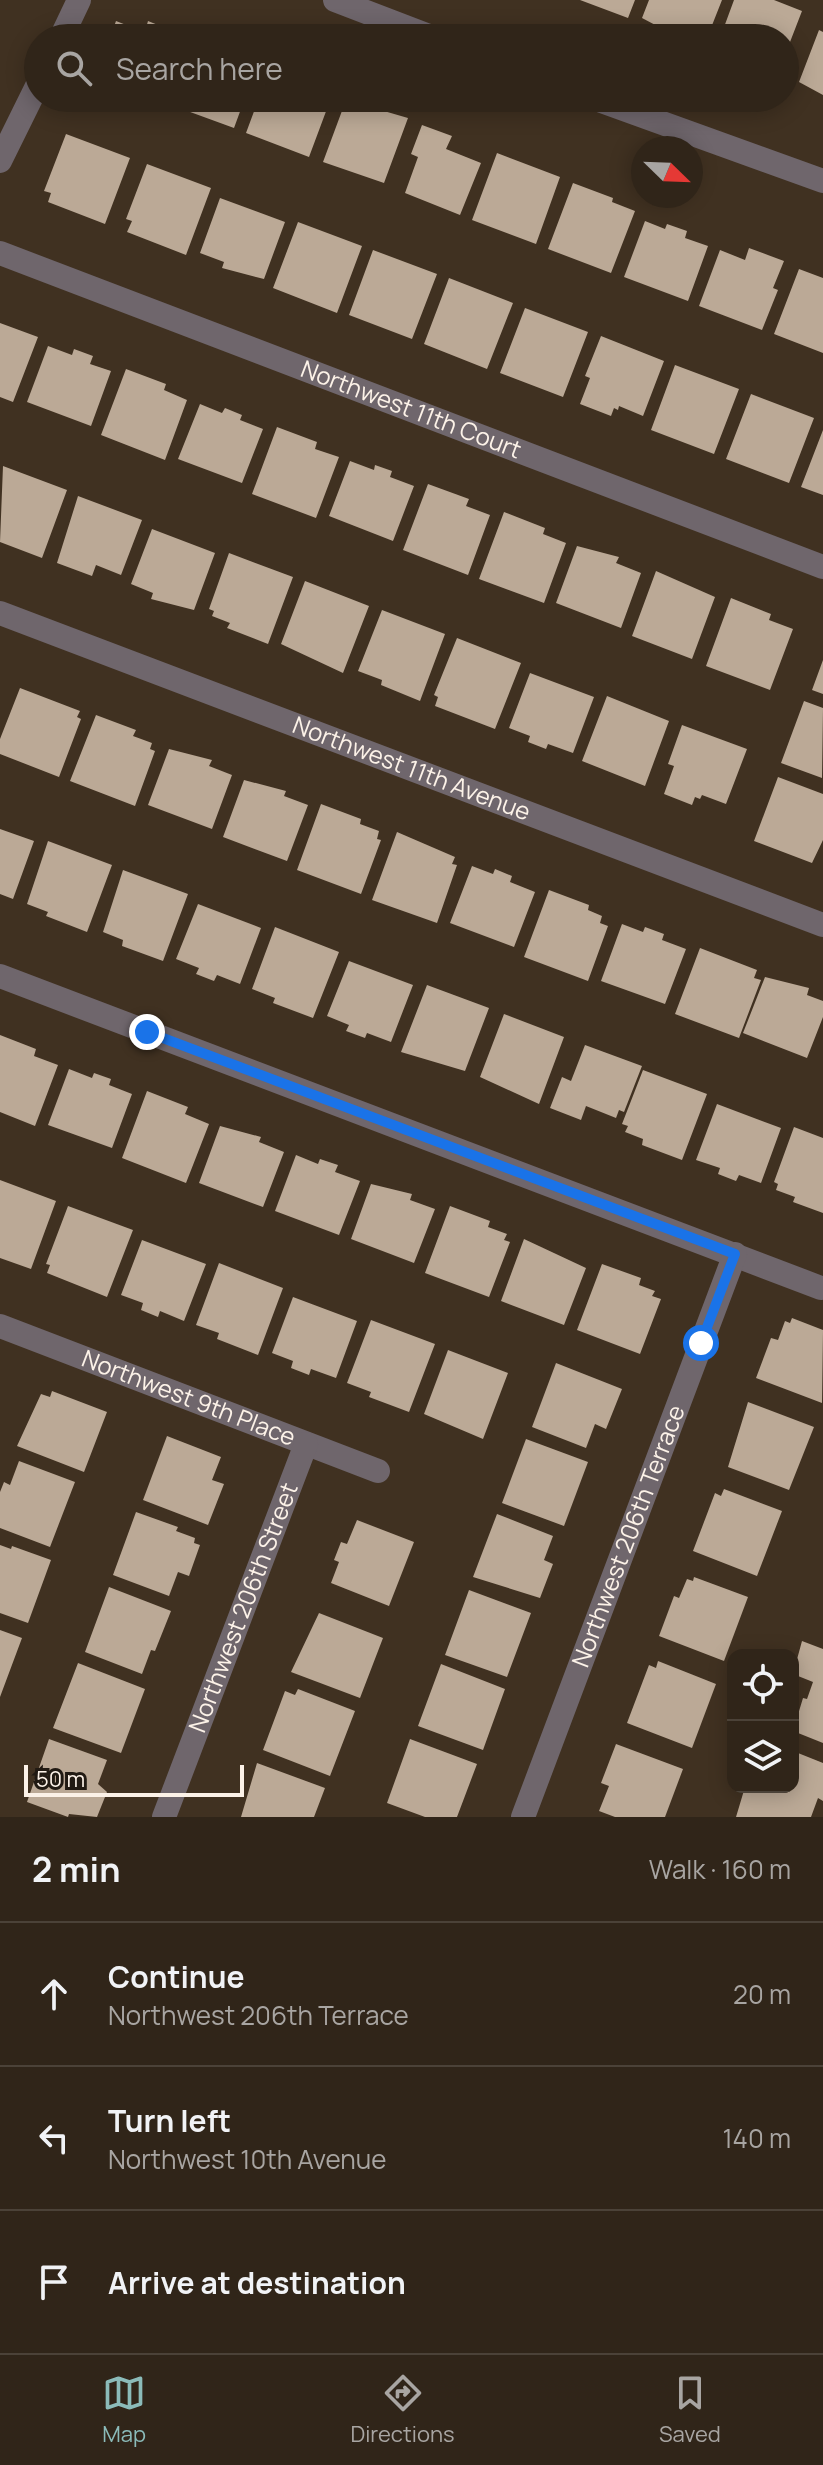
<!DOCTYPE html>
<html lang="en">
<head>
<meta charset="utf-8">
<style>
  :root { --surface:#302519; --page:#3c3126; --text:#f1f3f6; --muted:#a8a5a2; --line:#4b4238; --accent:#8bbbb9 }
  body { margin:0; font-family:Manrope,sans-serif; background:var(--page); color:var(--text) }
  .controls { position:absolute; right:24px; bottom:24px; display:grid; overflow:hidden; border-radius:16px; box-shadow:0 4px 20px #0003 }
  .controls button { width:72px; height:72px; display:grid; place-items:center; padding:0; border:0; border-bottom:2px solid var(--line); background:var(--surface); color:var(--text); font:40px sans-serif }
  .compass { position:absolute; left:631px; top:136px; width:72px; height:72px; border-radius:50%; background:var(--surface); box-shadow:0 4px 20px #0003; rotate:113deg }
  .scale { position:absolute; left:24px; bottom:20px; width:220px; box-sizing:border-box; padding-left:8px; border:4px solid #fcf2e8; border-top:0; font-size:22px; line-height:28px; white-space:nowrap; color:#fcf2e8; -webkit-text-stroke:6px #211a13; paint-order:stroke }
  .stop { position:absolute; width:24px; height:24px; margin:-18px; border:6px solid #1a73e8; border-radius:50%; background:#fff }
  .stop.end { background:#1a73e8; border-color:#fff; box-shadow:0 2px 8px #0008 }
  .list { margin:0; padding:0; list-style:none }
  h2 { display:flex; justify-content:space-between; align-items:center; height:104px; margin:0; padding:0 32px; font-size:34px }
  h2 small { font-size:26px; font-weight:400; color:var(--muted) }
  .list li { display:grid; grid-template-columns:52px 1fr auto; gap:24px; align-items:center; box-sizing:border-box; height:144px; padding:0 32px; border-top:2px solid var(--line) }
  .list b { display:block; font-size:30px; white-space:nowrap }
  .list p { margin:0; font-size:26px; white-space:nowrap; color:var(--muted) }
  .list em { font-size:26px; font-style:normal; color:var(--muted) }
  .icon { flex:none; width:44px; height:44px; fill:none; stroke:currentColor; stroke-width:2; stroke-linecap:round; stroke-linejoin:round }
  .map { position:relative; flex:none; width:823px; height:1817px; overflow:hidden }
  .search { position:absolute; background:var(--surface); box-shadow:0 4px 20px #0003; left:24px; right:24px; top:24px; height:88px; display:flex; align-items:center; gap:20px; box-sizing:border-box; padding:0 28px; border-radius:44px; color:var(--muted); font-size:30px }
  .sheet { height:536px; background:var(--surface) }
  nav { display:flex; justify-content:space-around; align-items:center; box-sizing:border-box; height:112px; border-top:2px solid var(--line); background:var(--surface); font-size:22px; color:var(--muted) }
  nav a { display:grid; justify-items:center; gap:4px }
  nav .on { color:var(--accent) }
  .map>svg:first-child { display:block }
  .building { fill:#bba996 }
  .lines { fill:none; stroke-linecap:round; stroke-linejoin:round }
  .minor { stroke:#6f666c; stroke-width:24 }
  .route { stroke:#1a73e8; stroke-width:10 }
  .labels { text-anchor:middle; stroke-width:8; stroke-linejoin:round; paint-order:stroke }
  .street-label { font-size:24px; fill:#fcf2e8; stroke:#211a13 }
</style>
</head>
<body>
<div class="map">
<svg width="823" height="1817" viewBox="0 0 823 1817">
  <rect width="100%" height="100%" fill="#403121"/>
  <path class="building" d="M580 0H635L628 18Z
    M649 0H722L707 38H680L642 18Z
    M734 0H774L802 11 785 55V38H720Z
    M116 21 139 30 140 26 146 28 148 21 178 33 176 38H110Z
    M819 30 823 32V95L799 82Z
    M174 98H245L234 128 171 105Z
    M259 98H331L309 157 246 133Z
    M346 100 408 118 384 183 323 162Z
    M422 125 452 136 446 149 481 163 460 215 405 193 418 157 411 154Z
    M66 134 130 158 105 224 48 202 51 193 44 191Z
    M497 153 560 177 536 244 472 220Z
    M147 164 211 188 186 255 127 232 132 221 126 219Z
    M573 183 613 198 612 202 635 211 611 273 548 249Z
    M220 198 285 222 264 279 222 268 224 262 200 253Z
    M645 221 665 229 667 224 687 231 685 238 708 246 688 301 624 277Z
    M298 222 362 246 337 313 273 288Z
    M749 248 784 261 773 288 778 290 762 330 699 306 720 250 745 260Z
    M373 250 437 274 412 339 349 315Z
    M799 269 823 278V353L774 334Z
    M449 278 513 303 487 369 424 344Z
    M525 308 588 332 563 397 500 373Z
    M0 323 38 337 13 402 0 397Z
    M601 336 664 361 643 416 619 406 618 410 614 408 611 416 580 404 590 378 585 376Z
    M48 346 72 355 74 349 93 356 90 364 111 371 91 426 27 402Z
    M675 365 739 389 714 454 651 430Z
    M126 369 166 384 164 390 187 400 165 460 101 435Z
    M751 394 814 418 789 483 726 459Z
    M200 404 222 413 225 408 242 415 240 420 263 429 242 483 178 459Z
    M277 427 317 442 315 449 339 457 316 518 252 494Z
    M823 430V495L801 487Z
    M350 461 374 470 375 465 392 471 390 477 414 486 393 541 329 516Z
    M3 466 67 490 42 558 0 542Z
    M428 484 469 499 466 506 490 515 468 575 403 550Z
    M78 496 142 520 121 575 96 565 92 576 57 563Z
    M504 512 545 528 543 534 566 543 544 603 479 579Z
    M152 529 215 553 194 610 151 599 153 593 131 584Z
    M577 546 619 557 616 563 641 573 621 628 556 603Z
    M229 553 293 577 268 644 227 628 230 623 212 616 214 611 209 609Z
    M656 571 715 597 692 659 632 636Z
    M305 581 369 606 343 673 281 644Z
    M731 598 771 614 769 620 793 629 770 690 706 666Z
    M382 610 445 634 420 701 381 685 382 680 358 671Z
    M457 638 521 663 495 729 435 706 438 697 434 695Z
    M823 660V694L812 690Z
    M530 673 594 697 573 753 548 744 546 749 528 742 530 736 509 728Z
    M20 688 80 711 77 717 81 719 59 777 0 754V739Z
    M607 696 669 721 645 786 582 761Z
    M804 701 823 708 822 778 781 763Z
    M96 715 136 730 133 736 152 743 150 749 155 751 135 806 70 781Z
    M682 725 747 749 726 804 702 795 700 799 695 797 692 805 664 794 674 766 668 764Z
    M169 749 212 760 209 766 232 775 212 829 148 805Z
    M778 777 823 794V840L812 863 754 841Z
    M244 780 286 791 284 796 308 805 287 861 223 837Z
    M321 804 361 819 360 824 379 831 377 839 381 840 361 894 297 870Z
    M0 829 34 841 13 899 0 894Z
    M397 832 455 857 452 864 457 865 437 923 372 900Z
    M48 841 112 865 87 932 46 916 48 912 27 904Z
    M472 866 493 874 495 869 512 876 510 882 535 892 514 947 450 923Z
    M123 870 188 894 163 961 122 946 123 940 103 932Z
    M549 890 589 905 588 910 602 916 600 923 608 926 588 981 524 957Z
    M198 904 261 928 240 984 217 975 214 981 196 974 199 968 176 959Z
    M622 924 643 932 645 927 664 934 662 940 686 949 665 1004 601 981Z
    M275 927 339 952 313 1018 273 1003 275 998 252 989Z
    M700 948 757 970 754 978 761 980 739 1038 675 1014Z
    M349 961 413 985 391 1042 367 1033 365 1038 346 1031 349 1025 327 1016Z
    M765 977 809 988 807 995 823 1001V1017L807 1058 743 1033Z
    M427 985 489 1008 465 1071 401 1052Z
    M504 1014 564 1037 539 1104 480 1077Z
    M0 1035 36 1049 34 1056 58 1065 35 1126 0 1112Z
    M585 1045 642 1066 624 1112 619 1110 616 1118 586 1106 581 1120 550 1108 562 1077 571 1081Z
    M69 1069 92 1078 94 1073 111 1079 109 1085 132 1094 112 1148 48 1125Z
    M643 1070 707 1094 682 1160 642 1145 643 1139 625 1132 628 1126 622 1124Z
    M147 1091 188 1107 185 1114 209 1124 186 1183 122 1158Z
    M717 1104 781 1128 761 1183 739 1175 736 1181 718 1174 720 1168 696 1160Z
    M220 1126 261 1137 259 1142 284 1152 263 1207 199 1183Z
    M794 1127 823 1138V1213L793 1202 795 1197 776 1190 778 1184 774 1182Z
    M296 1155 318 1164 320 1159 338 1165 335 1172 360 1181 339 1235 275 1211Z
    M0 1180 56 1201 31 1269 0 1258Z
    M371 1184 412 1194 410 1200 435 1209 414 1263 351 1239Z
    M68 1206 133 1230 107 1297 47 1273 50 1265 46 1264Z
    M450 1206 490 1221 488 1227 507 1234 504 1240 510 1242 489 1297 425 1273Z
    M524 1239 586 1268 564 1325 501 1301Z
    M142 1240 206 1264 184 1321 160 1311 158 1317 141 1310 143 1303 121 1295Z
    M219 1263 283 1288 258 1355 217 1339 219 1333 196 1325Z
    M602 1264 641 1278 639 1285 655 1291 652 1296 661 1299 640 1354 577 1330Z
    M293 1297 357 1321 336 1378 311 1369 309 1375 291 1368 293 1361 272 1353Z
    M792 1318 823 1330 822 1403 756 1378 771 1338 778 1340 785 1321 790 1323Z
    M371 1320 435 1344 409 1412 369 1397 371 1392 347 1383Z
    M448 1350 508 1373 483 1439 424 1414Z
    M556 1363 622 1389 606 1429 595 1424 586 1448 532 1427Z
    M52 1391 107 1412 84 1472 17 1446 41 1394 50 1397Z
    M748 1402 814 1427 789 1490 728 1467Z
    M167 1436 221 1457 212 1480 224 1484 208 1525 143 1500Z
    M526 1439 588 1462 564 1526 502 1503Z
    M19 1461 75 1482 50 1547 0 1528V1492L4 1482 10 1485Z
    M724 1489 782 1511 757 1576 693 1551 715 1493 721 1496Z
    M136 1512 178 1527 176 1531 195 1538 194 1543 200 1545 189 1576 178 1572 169 1596 113 1575Z
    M497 1514 553 1536 544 1560 553 1564 540 1598 473 1577Z
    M357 1520 414 1542 389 1606 331 1583 339 1562 334 1560 341 1542 347 1544Z
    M0 1545 11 1549 12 1546 51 1560 28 1623 0 1613Z
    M694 1577 748 1597 724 1661 659 1636 674 1596 679 1598 687 1579 693 1581Z
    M109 1587 171 1611 155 1651 151 1650 142 1674 85 1652Z
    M469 1590 531 1613 507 1677 445 1655Z
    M319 1613 383 1638 360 1698 291 1672Z
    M0 1630 22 1638 0 1697Z
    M802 1641 823 1649V1743L793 1731 803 1698 807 1699 813 1682 793 1674Z
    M658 1661 716 1684 692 1748 627 1723 649 1665 656 1668Z
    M78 1663 145 1689 121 1753 53 1728Z
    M441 1664 505 1689 483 1750 418 1726Z
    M298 1689 355 1711 330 1776 263 1750 285 1691 295 1695Z
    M49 1739 107 1760 98 1784 107 1792 97 1817 69 1814 68 1817 27 1802Z
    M410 1739 477 1764 457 1817H425L387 1803Z
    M616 1744 683 1769 665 1817H615L599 1811 609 1786 601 1783Z
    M793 1751 823 1763V1801L818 1798 811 1817H736L745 1787H793Z
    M257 1763 325 1788 314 1817H241Z"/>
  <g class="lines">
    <g class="minor">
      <path d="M335 0 434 38"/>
      <path d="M61 38 79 0"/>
      <path d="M593 98 823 181"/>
      <path d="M0 161 38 84"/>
      <path id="s1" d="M0 253 823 567"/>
      <path id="s2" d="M0 613 823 925"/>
      <path d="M0 976 821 1288"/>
      <path id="s3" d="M0 1326 378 1471"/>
      <path id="s4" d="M164 1817 306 1444"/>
      <path id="s5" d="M523 1817 735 1254"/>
    </g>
  </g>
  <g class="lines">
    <path class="route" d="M147 1032 735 1254 701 1343"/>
  </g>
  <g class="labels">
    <g class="street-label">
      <text dy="8" stroke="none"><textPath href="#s1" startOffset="440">Northwest 11th Court</textPath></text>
      <text dy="8" stroke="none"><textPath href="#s2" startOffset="440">Northwest 11th Avenue</textPath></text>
      <text dy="8" stroke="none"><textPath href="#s3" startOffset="202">Northwest 9th Place</textPath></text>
      <text dy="8" stroke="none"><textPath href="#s5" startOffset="300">Northwest 206th Terrace</textPath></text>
      <text dy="8" stroke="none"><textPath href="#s4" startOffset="224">Northwest 206th Street</textPath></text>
    </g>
  </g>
</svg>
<div class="controls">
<button><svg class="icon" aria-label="locate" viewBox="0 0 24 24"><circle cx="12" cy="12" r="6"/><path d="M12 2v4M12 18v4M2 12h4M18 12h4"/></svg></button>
<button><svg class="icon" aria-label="layers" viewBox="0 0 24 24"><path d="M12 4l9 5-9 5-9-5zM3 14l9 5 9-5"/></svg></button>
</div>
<svg class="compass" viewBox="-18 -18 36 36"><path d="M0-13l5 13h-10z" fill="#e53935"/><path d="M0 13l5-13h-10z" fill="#a8a5a2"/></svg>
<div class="scale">50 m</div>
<div class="stop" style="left:701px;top:1343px"></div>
<div class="stop end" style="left:147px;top:1032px"></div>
<div class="search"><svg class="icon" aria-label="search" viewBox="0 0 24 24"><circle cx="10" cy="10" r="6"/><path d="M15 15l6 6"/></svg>Search here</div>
</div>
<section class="sheet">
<h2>2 min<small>Walk · 160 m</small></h2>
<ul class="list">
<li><svg class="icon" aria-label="ahead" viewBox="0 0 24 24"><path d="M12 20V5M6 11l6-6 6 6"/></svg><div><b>Continue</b><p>Northwest 206th Terrace</p></div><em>20 m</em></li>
<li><svg class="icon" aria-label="left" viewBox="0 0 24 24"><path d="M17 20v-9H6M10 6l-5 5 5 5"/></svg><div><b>Turn left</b><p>Northwest 10th Avenue</p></div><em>140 m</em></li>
<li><svg class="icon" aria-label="arrive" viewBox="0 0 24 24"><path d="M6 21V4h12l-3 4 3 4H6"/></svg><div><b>Arrive at destination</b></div></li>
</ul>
</section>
<nav>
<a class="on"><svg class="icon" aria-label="map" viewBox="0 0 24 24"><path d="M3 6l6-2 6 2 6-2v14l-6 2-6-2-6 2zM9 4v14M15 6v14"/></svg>Map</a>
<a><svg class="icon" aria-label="directions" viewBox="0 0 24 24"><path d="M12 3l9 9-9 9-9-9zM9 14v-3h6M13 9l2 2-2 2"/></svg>Directions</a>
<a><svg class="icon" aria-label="saved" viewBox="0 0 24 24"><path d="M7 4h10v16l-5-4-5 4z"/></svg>Saved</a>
</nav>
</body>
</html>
